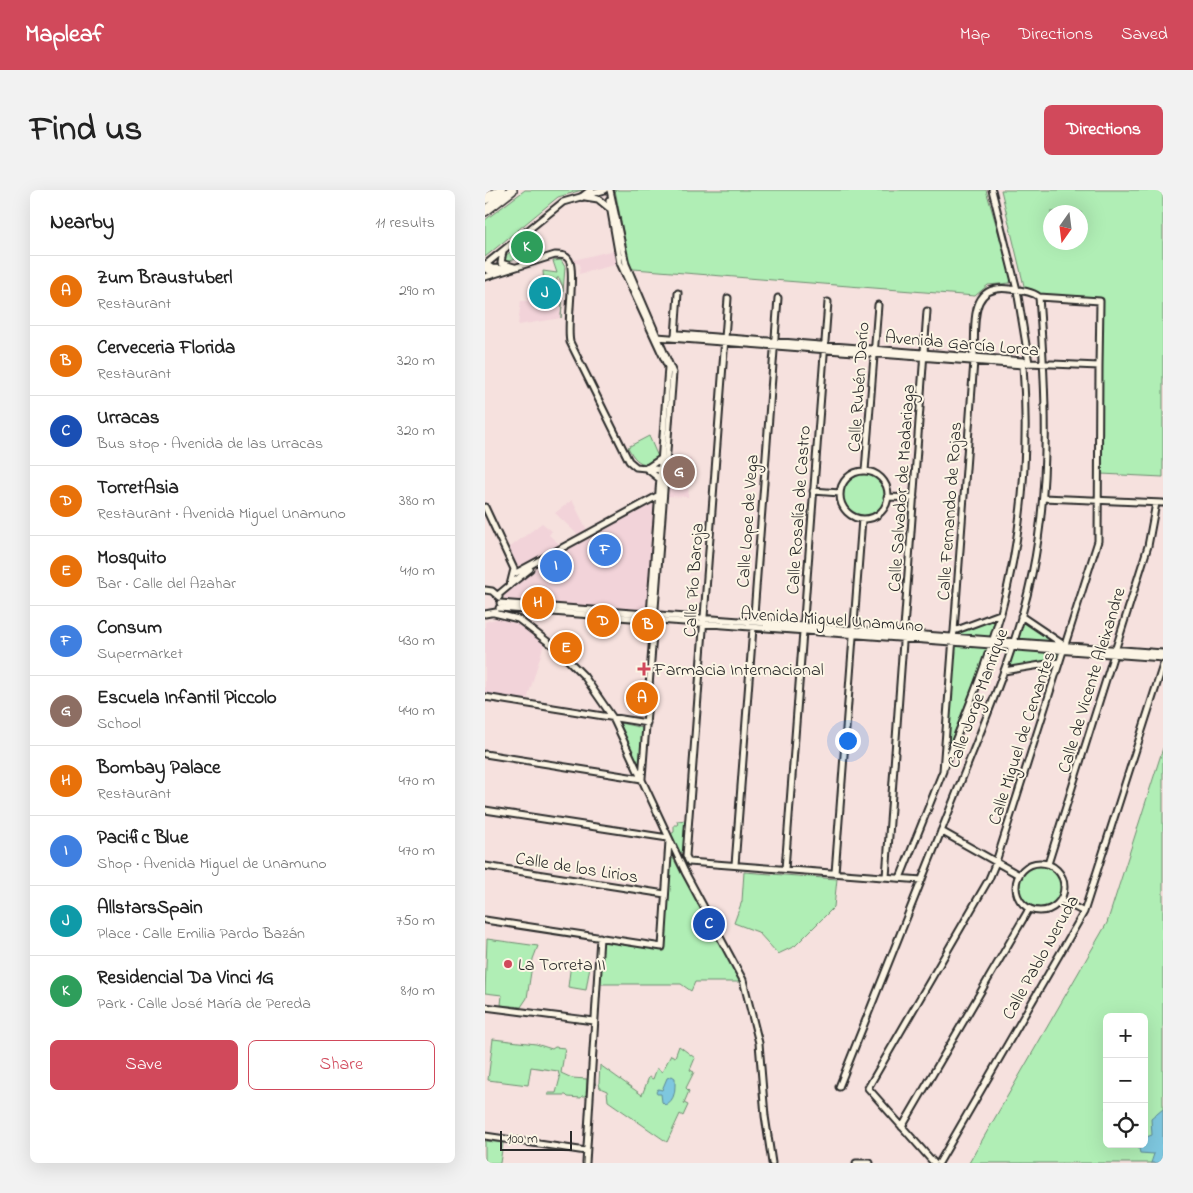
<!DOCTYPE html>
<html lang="en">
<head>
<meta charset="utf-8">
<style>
  :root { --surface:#fff; --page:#f2f2f2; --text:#222; --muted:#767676; --line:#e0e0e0; --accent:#d1495b }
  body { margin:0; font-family:"Indie Flower",sans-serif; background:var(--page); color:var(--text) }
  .controls { position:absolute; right:15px; bottom:15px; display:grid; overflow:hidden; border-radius:8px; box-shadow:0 5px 20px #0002 }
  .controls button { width:45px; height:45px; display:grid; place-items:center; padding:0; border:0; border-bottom:1px solid var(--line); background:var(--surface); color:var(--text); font:25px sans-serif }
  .compass { position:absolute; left:558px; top:15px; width:45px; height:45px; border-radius:50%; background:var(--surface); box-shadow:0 5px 20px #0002; rotate:194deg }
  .scale { position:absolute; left:15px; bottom:12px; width:72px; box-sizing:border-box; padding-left:5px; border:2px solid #2b2b2b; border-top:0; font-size:14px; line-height:18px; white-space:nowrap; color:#2b2b2b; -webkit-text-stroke:4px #fcf5e5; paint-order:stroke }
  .you { position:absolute; left:362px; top:550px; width:18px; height:18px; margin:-12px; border:4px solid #fff; border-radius:50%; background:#1a73e8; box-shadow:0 0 0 8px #1a73e833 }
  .badge { display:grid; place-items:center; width:32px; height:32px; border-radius:50%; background:var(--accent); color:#fff; font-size:16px; font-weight:700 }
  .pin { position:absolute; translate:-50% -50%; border:2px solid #fff; box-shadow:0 1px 5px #0006 }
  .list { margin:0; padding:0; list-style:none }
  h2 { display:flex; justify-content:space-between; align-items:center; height:65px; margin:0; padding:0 20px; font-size:21px }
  h2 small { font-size:16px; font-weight:400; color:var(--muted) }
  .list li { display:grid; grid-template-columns:32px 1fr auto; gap:15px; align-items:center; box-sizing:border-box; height:70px; padding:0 20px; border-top:1px solid var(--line) }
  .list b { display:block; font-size:19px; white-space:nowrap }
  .list p { margin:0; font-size:16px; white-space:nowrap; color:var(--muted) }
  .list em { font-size:16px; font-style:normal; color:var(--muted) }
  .actions { display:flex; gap:10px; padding:15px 20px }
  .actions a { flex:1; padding:11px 0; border:1px solid var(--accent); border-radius:8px; text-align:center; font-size:18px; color:var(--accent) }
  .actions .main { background:var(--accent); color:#fff }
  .icon { flex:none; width:28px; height:28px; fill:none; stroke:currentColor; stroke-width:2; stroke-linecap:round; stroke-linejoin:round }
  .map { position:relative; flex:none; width:678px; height:973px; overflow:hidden; border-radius:8px }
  header { display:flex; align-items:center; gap:30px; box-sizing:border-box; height:70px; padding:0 25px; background:var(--accent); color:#fff }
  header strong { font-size:24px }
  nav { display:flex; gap:28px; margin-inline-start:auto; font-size:18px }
  .intro { display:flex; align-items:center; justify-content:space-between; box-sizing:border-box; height:120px; padding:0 30px }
  h1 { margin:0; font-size:35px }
  .button { padding:12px 22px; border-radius:8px; background:var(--accent); color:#fff; font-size:18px; font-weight:700 }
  main { display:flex; gap:30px; padding:0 30px }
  aside { flex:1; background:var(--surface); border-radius:8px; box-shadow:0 5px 20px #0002 }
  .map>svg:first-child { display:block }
  .built { fill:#f2d3d9 }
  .green { fill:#b0eeb5; stroke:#6e8c70; fill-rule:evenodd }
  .water { fill:#7ec7df; stroke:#5d8997 }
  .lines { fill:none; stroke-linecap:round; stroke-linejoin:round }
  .minor-casing { stroke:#2b2b2b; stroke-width:9 }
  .tertiary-casing { stroke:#2b2b2b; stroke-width:10 }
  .trunk-casing { stroke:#2b2b2b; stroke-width:12 }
  .minor { stroke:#fcf5e5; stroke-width:5 }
  .tertiary { stroke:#fcf5e5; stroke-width:6 }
  .trunk { stroke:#fcf5e5; stroke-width:9 }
  .poi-dot { fill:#d1495b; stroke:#fcf5e5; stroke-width:2 }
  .labels { text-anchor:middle; stroke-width:4; stroke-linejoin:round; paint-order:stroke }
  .street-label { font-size:18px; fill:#2b2b2b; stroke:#fcf5e5 }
  .poi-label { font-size:18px; fill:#2b2b2b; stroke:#fcf5e5; text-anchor:start }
</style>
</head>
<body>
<header>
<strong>Mapleaf</strong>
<nav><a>Map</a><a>Directions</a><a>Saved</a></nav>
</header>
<div class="intro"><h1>Find us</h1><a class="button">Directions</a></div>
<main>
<aside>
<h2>Nearby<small>11 results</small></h2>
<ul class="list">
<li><span class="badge" style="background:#e8710a">A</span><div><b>Zum Braustuberl</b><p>Restaurant</p></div><em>290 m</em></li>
<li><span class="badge" style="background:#e8710a">B</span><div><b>Cerveceria Florida</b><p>Restaurant</p></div><em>320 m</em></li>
<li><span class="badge" style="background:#1a4fb4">C</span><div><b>Urracas</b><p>Bus stop · Avenida de las Urracas</p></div><em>320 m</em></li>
<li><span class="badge" style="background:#e8710a">D</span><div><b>TorretAsia</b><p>Restaurant · Avenida Miguel Unamuno</p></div><em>380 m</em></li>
<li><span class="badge" style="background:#e8710a">E</span><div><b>Mosquito</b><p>Bar · Calle del Azahar</p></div><em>410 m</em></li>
<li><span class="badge" style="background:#3f7fe0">F</span><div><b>Consum</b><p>Supermarket</p></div><em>430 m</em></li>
<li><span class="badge" style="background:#8d6e63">G</span><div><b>Escuela Infantil Piccolo</b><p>School</p></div><em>440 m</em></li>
<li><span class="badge" style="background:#e8710a">H</span><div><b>Bombay Palace</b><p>Restaurant</p></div><em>470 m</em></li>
<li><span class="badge" style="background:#3f7fe0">I</span><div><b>Pacific Blue</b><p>Shop · Avenida Miguel de Unamuno</p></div><em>470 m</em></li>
<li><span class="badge" style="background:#0f9aa8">J</span><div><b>AllstarsSpain</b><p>Place · Calle Emilia Pardo Bazán</p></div><em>750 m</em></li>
<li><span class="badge" style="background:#2e9e5b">K</span><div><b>Residencial Da Vinci 1G</b><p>Park · Calle José María de Pereda</p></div><em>810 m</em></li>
</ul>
<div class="actions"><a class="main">Save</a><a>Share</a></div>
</aside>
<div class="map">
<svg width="678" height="973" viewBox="0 0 678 973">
  <rect width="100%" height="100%" fill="#f6e1de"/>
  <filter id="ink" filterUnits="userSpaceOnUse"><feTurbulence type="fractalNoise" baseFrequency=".02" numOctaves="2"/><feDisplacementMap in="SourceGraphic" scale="10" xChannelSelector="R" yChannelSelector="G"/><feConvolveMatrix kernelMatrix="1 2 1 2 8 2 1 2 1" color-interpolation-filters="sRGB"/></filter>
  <g filter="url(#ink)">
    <path class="built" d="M129 60 133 74 94 84 95 74 90 73 89 70Z
      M45 91 59 96 78 97 76 128 33 135 36 111H42Z
      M184 268 206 269 203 307 181 306Z
      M87 310 102 340 92 344 70 323Z
      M171 312 162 421 21 412 19 405 53 376Z
      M57 333 67 341 64 345 74 354 33 377 24 358Z
      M13 428 33 434 59 454 42 510 0 504V432Z"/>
    <path class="green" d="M40 0H97L73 7 0 67V30Z
      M130 0H501L526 86 525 93 503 95 490 106 149 79 145 78Z
      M516 0H678V287L616 284 617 109 559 106 540 100ZM566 22H596V52H566Z
      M49 43 55 63 20 72V66Z
      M76 70 80 77 76 128 78 97 74 88H72V97L59 94 58 81 72 83 68 71Z
      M164 246 173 267C159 281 149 270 143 257Z
      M358 305a21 21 0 1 1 42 0a21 21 0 1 1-42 0Z
      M510 429 505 448 471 445 472 442Z
      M538 431 572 452 571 453 533 450Z
      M470 455 503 457 463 559H462Z
      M529 459 575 462 573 469 523 478Z
      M135 533 158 538 155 574H153Z
      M678 558V973H484L622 733ZM622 827H659V954H622Z
      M201 630 199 661 195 663 186 644 189 642V635H193L192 631Z
      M186 668H188L256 792H210L206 801 196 794H114L109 890 111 895 108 891 117 751 180 761Z
      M534 697a21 21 0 1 1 42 0a21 21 0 1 1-42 0Z
      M259 682 352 689 349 717 310 756 293 764 273 742 249 733 257 711Z
      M2 749 53 756 48 769 42 808 36 817 16 815 17 805 0 803Z
      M86 773 105 776 101 800 83 797Z
      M8 849 51 854 67 859 70 857 80 858 76 883 87 888 102 889 101 906H97L96 908 83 907 81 905H63V903H71L75 888 73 881 46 877 43 895 3 890Z
      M194 856 210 868 205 880 209 882 201 898 204 901 199 913 203 915 198 926 195 924 182 952 123 911 122 901 115 898 114 893 115 875 157 905 164 887 168 889 172 878 177 882 186 865 190 867Z
      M0 951 18 953 15 973H0Z"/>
    <path class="water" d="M187 886 190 888C190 899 191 910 180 915L177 912 176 904H172L171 902 173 899 177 900 182 888Z
      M678 919V973H666L669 964 655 963 653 954H659V948L667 945 666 929Z"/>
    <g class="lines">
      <g class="minor-casing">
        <path id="minor" d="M125 0 141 74 188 183 157 588
          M100 7 113 9 124 18
          M124 10 135 73 183 177 165 425
          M18 61 16 73 29 77
          M1 74 7 78 22 79
          M0 75 78 12 120 0
          M0 79 10 83
          M0 87 70 65C76 65 81 65 84 70 91 81 81 134 85 152L144 271 151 277 179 280
          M172 147 538 175
          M190 147 193 144 489 167 538 171 544 173 614 176 615 111 554 107C547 101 534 100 525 99 483 93 491 135 489 164V171L469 441 468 447 458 581 415 688
          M190 147 193 103
          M162 278 177 268
          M162 279 176 290
          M380 281 393 115
          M355 305a24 24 0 1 1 48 0a24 24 0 1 1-48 0Z
          M328 301 355 303
          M402 307 429 308
          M558 308 678 313
          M0 317 29 379 25 395 13 405
          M29 384 176 304
          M26 394 45 379
          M0 400 7 401 14 407
          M15 413 678 463
          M14 418 678 468
          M9 423 33 429 71 458 99 486 128 528 200 682 258 790 274 853 280 926 287 973
          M0 424 11 422
          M536 426 579 455
          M469 441 515 424
          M519 481 574 472
          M0 507 162 533
          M0 564 157 589
          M460 576C480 526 501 476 516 423 538 342 544 259 538 175L544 173 532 100 507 0
          M0 620 183 648
          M456 641 534 685
          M201 666 243 108
          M201 666 204 672 437 690
          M531 697a24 24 0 1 1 48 0a24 24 0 1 1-48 0Z
          M563 674 663 356 671 313
          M250 675 293 108
          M0 676 180 704
          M300 679 343 112
          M350 683 377 329
          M401 687 442 121
          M576 710 599 722
          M0 730 177 757 184 651
          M0 817 109 831
          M354 897C393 799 432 702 471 604 499 532 531 461 547 384 566 292 561 200 554 107
          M417 937 544 719
          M0 946 101 961
          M101 973 115 747
          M371 973H385
          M449 973 383 898 504 689 511 672 613 351 614 176
          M454 973 599 722 678 475"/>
      </g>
      <g class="tertiary-casing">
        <path id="tertiary" d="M97 7 106 0"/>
      </g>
      <g class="trunk-casing">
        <path id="trunk" d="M0 9 16 0
          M0 21 27 0"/>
      </g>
      <use href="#minor" class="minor"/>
      <use href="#tertiary" class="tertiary"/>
      <use href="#trunk" class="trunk"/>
    </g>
  </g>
  <g class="poi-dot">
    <path d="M156.5 471.5h5v5h5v5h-5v5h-5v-5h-5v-5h5z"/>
    <circle cx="23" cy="774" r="5"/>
  </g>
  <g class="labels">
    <g class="street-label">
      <text transform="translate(477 153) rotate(5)" y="6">Avenida García Lorca</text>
      <text transform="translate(373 197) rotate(-86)" y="6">Calle Rubén Darío</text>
      <text transform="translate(416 298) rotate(-86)" y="6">Calle Salvador de Madariaga</text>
      <text transform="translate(313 320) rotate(-86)" y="6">Calle Rosalía de Castro</text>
      <text transform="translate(464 321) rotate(-86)" y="6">Calle Fernando de Rojas</text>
      <text transform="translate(262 331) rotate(-86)" y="6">Calle Lope de Vega</text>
      <text transform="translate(208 390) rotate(-86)" y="6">Calle Pío Baroja</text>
      <text transform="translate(347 429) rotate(4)" y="6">Avenida Miguel Unamuno</text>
      <text transform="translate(606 490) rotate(-73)" y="6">Calle de Vicente Aleixandre</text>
      <text transform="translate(492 508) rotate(-70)" y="6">Calle Jorge Manrique</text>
      <text transform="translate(536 548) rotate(-72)" y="6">Calle Miguel de Cervantes</text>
      <text transform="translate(92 677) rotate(9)" y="6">Calle de los Lirios</text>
      <text transform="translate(555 767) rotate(-61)" y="6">Calle Pablo Neruda</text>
    </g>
    <g class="poi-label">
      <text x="169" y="485">Farmacia Internacional</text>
      <text x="33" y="780">La Torreta II</text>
    </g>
  </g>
</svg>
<div class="controls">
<button>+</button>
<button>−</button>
<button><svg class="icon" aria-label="locate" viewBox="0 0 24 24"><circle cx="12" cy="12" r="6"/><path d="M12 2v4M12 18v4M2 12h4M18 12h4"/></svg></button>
</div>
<svg class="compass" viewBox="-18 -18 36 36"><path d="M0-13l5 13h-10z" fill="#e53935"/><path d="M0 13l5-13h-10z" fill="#767676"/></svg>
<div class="scale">100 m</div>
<div class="you"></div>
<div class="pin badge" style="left:157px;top:508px;background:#e8710a">A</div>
<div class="pin badge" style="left:163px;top:435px;background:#e8710a">B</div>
<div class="pin badge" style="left:224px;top:734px;background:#1a4fb4">C</div>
<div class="pin badge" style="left:118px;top:431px;background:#e8710a">D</div>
<div class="pin badge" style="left:81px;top:458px;background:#e8710a">E</div>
<div class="pin badge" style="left:120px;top:360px;background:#3f7fe0">F</div>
<div class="pin badge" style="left:194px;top:282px;background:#8d6e63">G</div>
<div class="pin badge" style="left:53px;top:413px;background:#e8710a">H</div>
<div class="pin badge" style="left:71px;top:376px;background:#3f7fe0">I</div>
<div class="pin badge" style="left:60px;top:103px;background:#0f9aa8">J</div>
<div class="pin badge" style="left:42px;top:57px;background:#2e9e5b">K</div>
</div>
</main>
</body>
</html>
